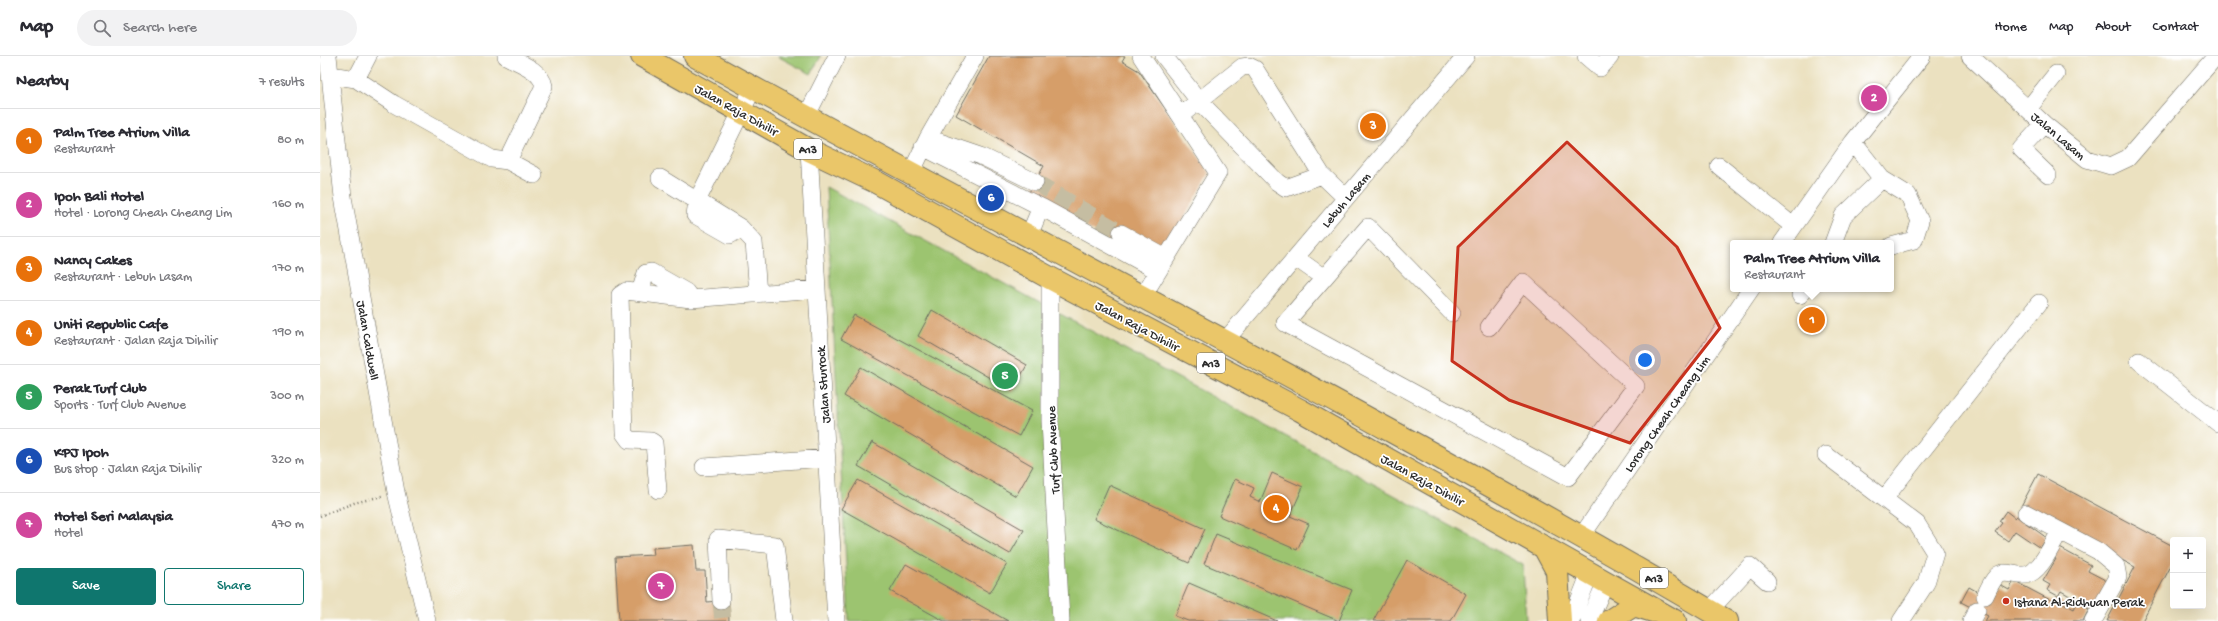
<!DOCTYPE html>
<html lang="en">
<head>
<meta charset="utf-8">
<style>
  :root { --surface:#fff; --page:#f2f2f3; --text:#2b2b33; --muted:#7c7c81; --line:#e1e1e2; --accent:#0f766e }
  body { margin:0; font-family:"Gochi Hand",sans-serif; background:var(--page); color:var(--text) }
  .controls { position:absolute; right:12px; bottom:12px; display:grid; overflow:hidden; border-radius:4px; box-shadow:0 4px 16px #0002 }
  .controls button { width:36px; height:36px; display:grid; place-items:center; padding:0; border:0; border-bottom:1px solid var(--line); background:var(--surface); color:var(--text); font:20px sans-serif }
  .you { position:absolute; left:1325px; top:304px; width:14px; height:14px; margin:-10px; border:3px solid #fff; border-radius:50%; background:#1a73e8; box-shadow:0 0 0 6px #1a73e833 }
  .badge { display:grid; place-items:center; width:26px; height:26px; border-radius:50%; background:var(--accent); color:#fff; font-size:13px; font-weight:700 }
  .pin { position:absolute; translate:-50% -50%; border:2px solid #fff; box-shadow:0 1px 4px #0006 }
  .popup { position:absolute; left:1410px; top:184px; width:164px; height:52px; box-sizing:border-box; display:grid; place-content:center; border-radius:4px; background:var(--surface); filter:drop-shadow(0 1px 3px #0005); font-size:13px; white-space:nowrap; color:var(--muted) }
  .popup b { font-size:15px; color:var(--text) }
  .popup::after { content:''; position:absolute; left:50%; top:100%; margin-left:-8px; border:8px solid transparent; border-top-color:var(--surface) }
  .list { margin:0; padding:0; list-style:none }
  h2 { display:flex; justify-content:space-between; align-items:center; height:52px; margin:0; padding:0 16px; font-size:17px }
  h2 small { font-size:13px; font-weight:400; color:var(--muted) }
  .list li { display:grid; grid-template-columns:26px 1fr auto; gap:12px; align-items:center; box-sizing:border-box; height:64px; padding:0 16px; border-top:1px solid var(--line) }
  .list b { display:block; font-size:15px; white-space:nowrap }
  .list p { margin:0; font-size:13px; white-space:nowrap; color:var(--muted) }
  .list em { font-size:13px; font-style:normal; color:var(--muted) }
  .actions { display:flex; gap:8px; padding:12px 16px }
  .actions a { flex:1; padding:9px 0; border:1px solid var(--accent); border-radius:4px; text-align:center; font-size:14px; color:var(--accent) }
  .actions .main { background:var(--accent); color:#fff }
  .icon { flex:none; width:22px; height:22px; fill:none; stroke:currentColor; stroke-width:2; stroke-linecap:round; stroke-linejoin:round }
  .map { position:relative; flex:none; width:1898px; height:565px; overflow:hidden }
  header { display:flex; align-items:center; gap:24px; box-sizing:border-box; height:56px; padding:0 20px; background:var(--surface); border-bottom:1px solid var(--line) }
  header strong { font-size:19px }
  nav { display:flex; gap:22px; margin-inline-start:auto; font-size:14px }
  .search { width:280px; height:36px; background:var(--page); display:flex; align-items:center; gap:10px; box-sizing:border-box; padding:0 14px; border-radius:22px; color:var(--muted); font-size:15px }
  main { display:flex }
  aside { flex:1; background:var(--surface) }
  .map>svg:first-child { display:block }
  .green { fill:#9cc46f; stroke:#64784d }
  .building { fill:#d69e69 }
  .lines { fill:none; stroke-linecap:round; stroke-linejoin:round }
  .minor-tunnel { stroke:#c5bda2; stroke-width:17; stroke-dasharray:17 8; stroke-linecap:butt }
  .minor-casing { stroke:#6e6b5f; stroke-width:18 }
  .major-casing { stroke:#6e6b5f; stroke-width:24 }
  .path { stroke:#6e6b5f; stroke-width:2.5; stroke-dasharray:1 3; stroke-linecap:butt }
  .minor { stroke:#fff; stroke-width:17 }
  .major { stroke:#eac669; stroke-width:22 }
  .marked { fill:#c8321e; fill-opacity:0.2; stroke:#c8321e; stroke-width:3; stroke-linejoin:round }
  .poi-dot { fill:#c8321e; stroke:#fff; stroke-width:1.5 }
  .labels { text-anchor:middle; stroke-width:3.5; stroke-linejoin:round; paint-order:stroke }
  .shield { fill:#fff; stroke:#6b6b6b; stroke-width:1 }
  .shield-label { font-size:12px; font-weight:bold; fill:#2b2b2b }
  .street-label { font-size:13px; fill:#2b2b2b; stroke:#fff }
  .poi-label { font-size:13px; fill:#2b2b2b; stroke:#fff; text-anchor:start }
</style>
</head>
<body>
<header>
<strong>Map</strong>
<div class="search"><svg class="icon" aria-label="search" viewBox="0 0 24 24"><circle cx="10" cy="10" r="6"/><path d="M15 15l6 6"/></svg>Search here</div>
<nav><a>Home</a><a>Map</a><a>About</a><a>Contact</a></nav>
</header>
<main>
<aside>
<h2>Nearby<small>7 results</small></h2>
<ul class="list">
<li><span class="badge" style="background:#e8710a">1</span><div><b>Palm Tree Atrium Villa</b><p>Restaurant</p></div><em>80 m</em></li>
<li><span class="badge" style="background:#d1479c">2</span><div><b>Ipoh Bali Hotel</b><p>Hotel · Lorong Cheah Cheang Lim</p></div><em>160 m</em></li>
<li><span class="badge" style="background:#e8710a">3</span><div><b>Nancy Cakes</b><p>Restaurant · Lebuh Lasam</p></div><em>170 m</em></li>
<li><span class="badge" style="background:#e8710a">4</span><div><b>Uniti Republic Cafe</b><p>Restaurant · Jalan Raja Dihilir</p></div><em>190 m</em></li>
<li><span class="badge" style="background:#2e9e5b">5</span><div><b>Perak Turf Club</b><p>Sports · Turf Club Avenue</p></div><em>300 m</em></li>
<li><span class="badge" style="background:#1a4fb4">6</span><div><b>KPJ Ipoh</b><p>Bus stop · Jalan Raja Dihilir</p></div><em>320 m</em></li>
<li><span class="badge" style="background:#d1479c">7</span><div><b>Hotel Seri Malaysia</b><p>Hotel</p></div><em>470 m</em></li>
</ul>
<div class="actions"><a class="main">Save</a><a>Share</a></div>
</aside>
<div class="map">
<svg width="1898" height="565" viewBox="0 0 1898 565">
  <rect width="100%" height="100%" fill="#fff"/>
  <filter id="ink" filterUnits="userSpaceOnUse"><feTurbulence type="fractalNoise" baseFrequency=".025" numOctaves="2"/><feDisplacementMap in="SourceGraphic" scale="8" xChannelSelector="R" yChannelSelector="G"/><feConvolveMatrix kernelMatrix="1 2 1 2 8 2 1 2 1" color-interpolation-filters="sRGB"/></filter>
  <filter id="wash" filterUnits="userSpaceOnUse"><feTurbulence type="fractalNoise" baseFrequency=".012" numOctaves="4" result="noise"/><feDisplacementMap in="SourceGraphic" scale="16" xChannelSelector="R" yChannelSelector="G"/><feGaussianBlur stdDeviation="0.9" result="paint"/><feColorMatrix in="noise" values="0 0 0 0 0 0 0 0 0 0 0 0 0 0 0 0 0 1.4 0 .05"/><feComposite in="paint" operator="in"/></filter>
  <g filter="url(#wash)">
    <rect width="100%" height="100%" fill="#ebe1c0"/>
    <path class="green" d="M457 0H501L491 18Z
      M506 131 1203 509 1206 565H529Z"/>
    <g id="blocks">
      <path class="building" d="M669 0H805L802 5 819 15 890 117 846 194 795 188 708 138 724 110 636 59Z
        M612 254 707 309 692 335 598 280Z
        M534 259 712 355 699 380 521 283Z
        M541 311 713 410 696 440 524 340Z
        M552 386 704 474 690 498 538 410Z
        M952 417 983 431 970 460 989 468 977 494 899 460 915 423 934 432 930 441 940 446Z
        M1718 418 1853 490V506L1822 565H1787L1815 511 1701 450Z
        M538 424 687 508 670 537 521 453Z
        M789 429 885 473 869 507 774 463Z
        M1686 455 1695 462 1696 460 1727 482 1720 492 1695 475 1688 485 1675 476 1682 467 1679 465Z
        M896 478 1032 534 1019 565 884 508Z
        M374 489 376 515H385L387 546 408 544 409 565H299L295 501 334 499 333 492Z
        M1736 490 1771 509 1768 515 1789 526 1774 554 1741 535 1738 540 1727 534 1730 529 1723 525 1736 503 1730 500Z
        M1087 504 1146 538 1131 565H1053Z
        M586 508 688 565H624L570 535Z
        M1694 525 1734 546 1736 543 1754 553 1757 547 1769 553 1763 565H1665L1668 560 1641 546 1649 531 1672 544 1680 529 1689 534Z
        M869 527 957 565H868L855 560Z"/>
    </g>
  </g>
  <g filter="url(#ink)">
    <use href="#blocks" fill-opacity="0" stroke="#6e6b5f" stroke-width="1"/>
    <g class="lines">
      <path class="minor-tunnel" d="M715 126 801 177
        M401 545 403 565"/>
      <g class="minor-casing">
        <path id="minor" d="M8 0 23 141 76 436 107 565
          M821 0 898 117 823 240
          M844 0 879 45 957 126 966 132 1002 119
          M1266 0 1280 12 1290 1
          M1650 0 1724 68 1767 103 1791 110 1808 102 1896 0
          M10 19 36 23 74 48 172 103 188 105 224 30C221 14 199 7 186 0
          M36 23 48 0
          M1708 53 1736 18
          M861 59 922 11 929 10 935 13 1002 119 1026 142
          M486 61 517 0
          M1724 68 1701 93 1728 119
          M608 82 661 100 715 126
          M603 91 721 151 838 215
          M489 94 516 565
          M188 105 214 119
          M1399 110 1473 170
          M591 117 608 82 655 0
          M340 122 421 172 434 186 438 238
          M1562 123 1588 139 1600 165 1594 184 1571 190
          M421 172 410 179 375 159 377 145 433 32
          M801 177 846 202
          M708 182 721 151
          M1462 187 1533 86 1602 0
          M1513 187 1523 160 1562 123 1533 86
          M976 202 1004 222 965 267 1248 421 1316 330 1203 226 1169 271
          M730 222V365L741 565
          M1004 222 1048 171 1132 257
          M320 236 326 217 331 216 366 236 371 243
          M1480 239 1484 233
          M905 285 1146 0
          M1819 305 1898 367
          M1506 399 1564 443
          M384 411 506 402
          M338 434 334 387 331 385 309 384 304 377 300 239 306 235 371 243 496 233
          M1706 457 1778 495 1796 510 1798 521 1773 565
          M1261 481 1431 233
          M1665 540C1668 534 1671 526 1676 521 1684 511 1700 524 1711 517 1724 509 1732 488 1740 476
          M401 545 398 483 455 489 464 565
          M1389 555 1430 510 1447 525
          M1251 565 1270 517
          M1269 565 1286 525
          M1581 565 1606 527 1615 497 1597 468 1564 443 1719 247
          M1651 565 1657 554"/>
      </g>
      <g class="major-casing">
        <path id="major" d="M322 0 489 94 556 126 730 222 980 354 1355 565
          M375 0C719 189 1069 366 1407 565
          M1224 491 1237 515 1240 565
          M1289 565 1314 549 1333 555"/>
      </g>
      <path class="path" d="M0 460 34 447 62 440"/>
      <use href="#minor" class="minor"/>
      <use href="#major" class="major"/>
    </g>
  </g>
  <path class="marked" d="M1247 86 1357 191 1400 272 1310 387 1189 344 1132 305 1138 191Z"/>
  <circle class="poi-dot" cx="1686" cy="545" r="4"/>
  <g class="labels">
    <g class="shield">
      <rect x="474" y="83" width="28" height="20" rx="3"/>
      <rect x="877" y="297" width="28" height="20" rx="3"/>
      <rect x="1320" y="512" width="28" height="20" rx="3"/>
    </g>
    <g class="shield-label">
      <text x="488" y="97">A13</text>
      <text x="891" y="311">A13</text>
      <text x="1334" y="526">A13</text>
    </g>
    <g class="street-label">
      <text transform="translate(417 53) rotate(29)" y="5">Jalan Raja Dihilir</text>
      <text transform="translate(1739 79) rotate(40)" y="5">Jalan Lasam</text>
      <text transform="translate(1025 143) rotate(-50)" y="5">Lebuh Lasam</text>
      <text transform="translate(818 269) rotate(28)" y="5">Jalan Raja Dihilir</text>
      <text transform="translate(49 284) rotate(80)" y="5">Jalan Caldwell</text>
      <text transform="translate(502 329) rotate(-94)" y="5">Jalan Sturrock</text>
      <text transform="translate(1346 357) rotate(-55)" y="5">Lorong Cheah Cheang Lim</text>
      <text transform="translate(732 394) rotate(-93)" y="5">Turf Club Avenue</text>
      <text transform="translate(1103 423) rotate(29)" y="5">Jalan Raja Dihilir</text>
    </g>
    <g class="poi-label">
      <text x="1694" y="550">Istana Al-Ridhuan Perak</text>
    </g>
  </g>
</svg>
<div class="controls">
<button>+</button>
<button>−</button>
</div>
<div class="you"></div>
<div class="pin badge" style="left:1492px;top:264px;background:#e8710a">1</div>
<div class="popup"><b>Palm Tree Atrium Villa</b>Restaurant</div>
<div class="pin badge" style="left:1554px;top:42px;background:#d1479c">2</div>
<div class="pin badge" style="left:1053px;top:70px;background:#e8710a">3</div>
<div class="pin badge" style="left:956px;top:452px;background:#e8710a">4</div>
<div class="pin badge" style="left:685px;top:320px;background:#2e9e5b">5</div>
<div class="pin badge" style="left:671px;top:142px;background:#1a4fb4">6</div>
<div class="pin badge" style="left:341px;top:530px;background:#d1479c">7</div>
</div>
</main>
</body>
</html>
